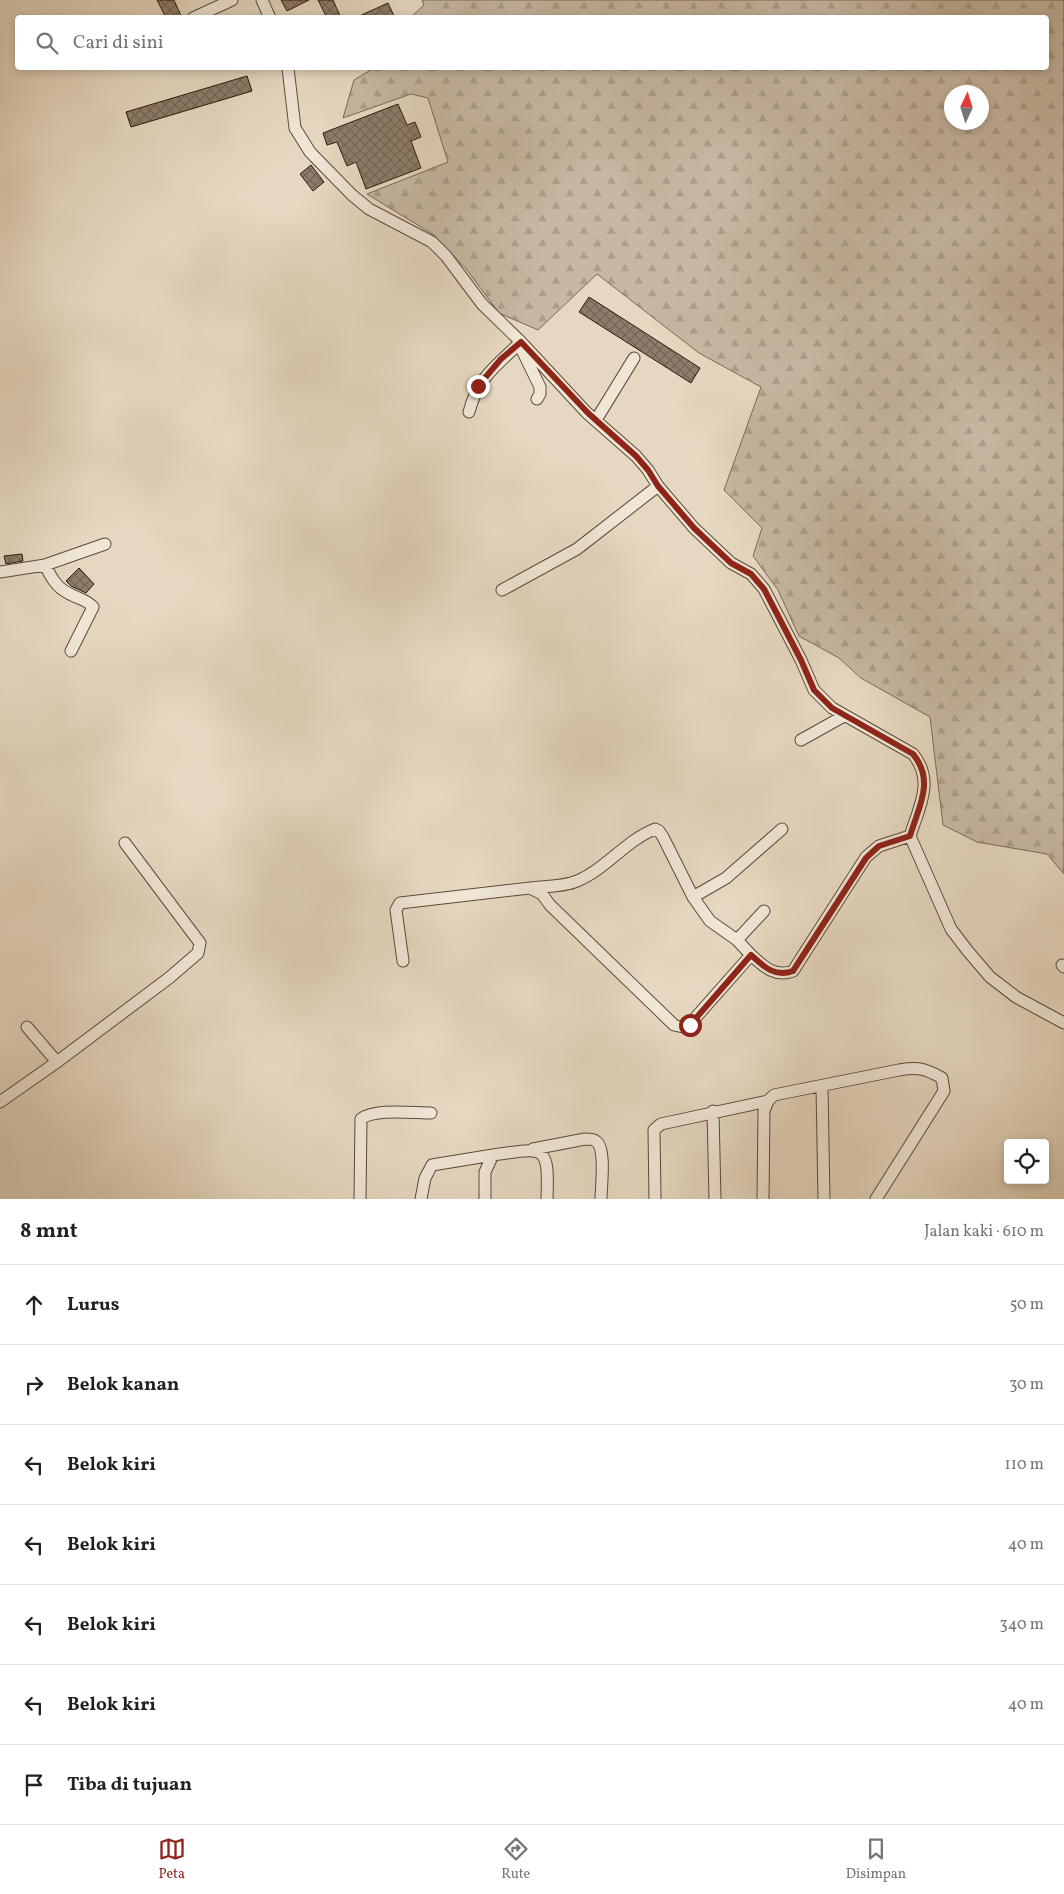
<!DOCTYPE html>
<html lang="id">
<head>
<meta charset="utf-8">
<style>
  :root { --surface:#fff; --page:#f2f2f2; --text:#202124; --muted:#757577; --line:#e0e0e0; --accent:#8f2418 }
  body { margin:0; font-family:Vollkorn,serif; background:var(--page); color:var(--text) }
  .controls { position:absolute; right:15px; bottom:15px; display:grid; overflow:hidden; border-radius:5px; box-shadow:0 2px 8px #0003 }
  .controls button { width:45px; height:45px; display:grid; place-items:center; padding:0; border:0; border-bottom:1px solid var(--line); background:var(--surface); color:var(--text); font:25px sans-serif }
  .compass { position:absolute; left:944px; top:85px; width:45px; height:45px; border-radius:50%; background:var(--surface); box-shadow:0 2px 8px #0003; rotate:4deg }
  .stop { position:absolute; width:15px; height:15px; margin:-11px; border:4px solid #8f2418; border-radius:50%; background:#fff }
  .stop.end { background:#8f2418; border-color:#fff; box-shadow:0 1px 5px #0008 }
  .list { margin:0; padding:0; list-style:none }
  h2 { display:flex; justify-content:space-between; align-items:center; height:65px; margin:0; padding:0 20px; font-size:21px }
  h2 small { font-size:16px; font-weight:400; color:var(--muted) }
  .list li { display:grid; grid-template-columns:32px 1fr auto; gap:15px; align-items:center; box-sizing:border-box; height:80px; padding:0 20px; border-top:1px solid var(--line) }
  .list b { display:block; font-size:19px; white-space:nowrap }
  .list em { font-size:16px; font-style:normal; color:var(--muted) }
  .icon { flex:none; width:28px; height:28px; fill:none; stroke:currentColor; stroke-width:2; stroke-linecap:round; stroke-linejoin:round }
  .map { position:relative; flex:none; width:1064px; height:1199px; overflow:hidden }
  .search { position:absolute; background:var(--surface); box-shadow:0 2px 8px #0003; left:15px; right:15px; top:15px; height:55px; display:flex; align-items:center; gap:12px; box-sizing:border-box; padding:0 18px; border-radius:5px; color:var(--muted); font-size:19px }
  .sheet { height:625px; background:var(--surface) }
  nav { display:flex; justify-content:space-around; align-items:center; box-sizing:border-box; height:70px; border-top:1px solid var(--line); background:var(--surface); font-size:14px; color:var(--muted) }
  nav a { display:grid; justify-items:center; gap:2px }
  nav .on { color:var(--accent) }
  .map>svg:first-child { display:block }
  .forest { fill:url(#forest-firs); stroke:#7a6958; fill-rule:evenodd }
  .building { fill:url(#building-cross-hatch); stroke:#2e1a0e }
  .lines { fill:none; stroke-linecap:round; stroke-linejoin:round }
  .minor-casing { stroke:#5c4a3a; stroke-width:13 }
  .minor { stroke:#efe6d6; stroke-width:11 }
  .route { stroke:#8f2418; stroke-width:6 }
</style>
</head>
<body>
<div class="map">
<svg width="1064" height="1199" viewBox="0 0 1064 1199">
  <defs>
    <pattern id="forest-firs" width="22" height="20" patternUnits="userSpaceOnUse" patternTransform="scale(1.25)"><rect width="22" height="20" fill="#c7b8a2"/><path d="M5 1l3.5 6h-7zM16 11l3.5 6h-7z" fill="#ab9e8a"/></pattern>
    <pattern id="building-cross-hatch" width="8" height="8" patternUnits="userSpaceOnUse" patternTransform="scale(1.25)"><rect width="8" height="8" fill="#8e7d6b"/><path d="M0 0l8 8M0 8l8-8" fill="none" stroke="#746656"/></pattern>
  </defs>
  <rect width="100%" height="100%" fill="#e6d8c0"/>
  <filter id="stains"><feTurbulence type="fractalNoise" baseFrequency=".004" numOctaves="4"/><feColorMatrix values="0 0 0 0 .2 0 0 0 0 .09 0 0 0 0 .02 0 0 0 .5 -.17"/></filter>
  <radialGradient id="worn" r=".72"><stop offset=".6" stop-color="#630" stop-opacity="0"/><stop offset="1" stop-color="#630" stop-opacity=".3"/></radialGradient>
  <path class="forest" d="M422 0H1064V874L1047 854 977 842 943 825 930 717 861 678 839 658 799 636 778 590 753 556 762 528 724 490 761 387 699 353 597 274 538 330 499 313 467 270 434 235 367 194 448 162 428 98 411 94 343 118 354 80 374 68H1046V18L411 17 424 5ZM952 92H982V122H952Z"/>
  <path class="building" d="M157 0H174L182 18H166Z
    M281 0H309L287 11Z
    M318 0H333L341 18H327Z
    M388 3 395 18H355Z
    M247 76 252 91 131 127 126 112Z
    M398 104 407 125 415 122 421 137 411 141 421 168 366 189 356 162 347 166 337 142 327 145 323 133Z
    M311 165 324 182 313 191 300 174Z
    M589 297 700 368 691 383 579 312Z
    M22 554 23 561 6 564 4 556Z
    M79 568 94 584 86 593 71 586 66 581Z"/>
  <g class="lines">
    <g class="minor-casing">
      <path id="minor" d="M262 0 270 18
        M193 18 232 0
        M288 68 295 128 310 152 352 195 369 209 432 242 446 256 482 304 521 342 587 413 636 456 648 470 658 486 694 528 731 563 751 574 764 589 801 660 814 690 832 708 913 754C935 781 919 807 910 836L951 929 967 950 990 977 1016 997 1064 1023
        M521 348 540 387V394L537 399
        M469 412C478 377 497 365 521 342
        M596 420 634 358
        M45 565C51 577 56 587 68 593 76 598 88 600 93 607L71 651
        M0 572 45 565 105 544
        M502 590 577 549 658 486
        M801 740 844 716
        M530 888C545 886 564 887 577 881 606 869 625 841 655 829L659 831 663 837 693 897 710 921 737 940 751 955
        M693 897 726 878 782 829
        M737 940 764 911
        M403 961 396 910 400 903 530 888 542 894 550 905 674 1025 683 1027 689 1025 751 955C763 966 775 978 793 971L866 857 879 846 910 836
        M1062 965 1064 967
        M27 1027 57 1062
        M822 1086 824 1199
        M0 1102 57 1062 169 978 198 953 200 943 125 843
        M713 1111 715 1199
        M533 1149 585 1139C590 1139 594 1139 597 1142 606 1151 601 1186 601 1199
        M360 1199 361 1119C374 1108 413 1113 431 1113
        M421 1199 425 1178 432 1165 493 1155
        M485 1199V1172L493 1155C545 1148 549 1143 547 1199
        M655 1199 654 1130 661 1124 768 1101
        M763 1199 764 1111 768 1101 774 1095 899 1070C919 1067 924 1068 942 1078L944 1091 876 1199"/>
    </g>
    <use href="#minor" class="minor"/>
  </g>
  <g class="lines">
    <path class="route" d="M478 386 501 359 521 342 588 413 636 456 648 470 658 486 694 528 731 563 751 574 764 589 801 660 814 690 832 708 913 754C935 781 919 806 910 836L879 846 866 858 793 971C775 978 763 966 751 955L690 1025"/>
  </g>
  <rect width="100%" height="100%" filter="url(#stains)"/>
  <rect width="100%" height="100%" fill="url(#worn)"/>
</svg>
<div class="controls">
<button><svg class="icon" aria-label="locate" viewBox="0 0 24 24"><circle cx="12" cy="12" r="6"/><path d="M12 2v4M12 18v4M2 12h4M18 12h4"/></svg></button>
</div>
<svg class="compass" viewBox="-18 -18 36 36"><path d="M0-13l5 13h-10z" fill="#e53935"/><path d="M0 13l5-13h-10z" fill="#757577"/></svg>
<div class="stop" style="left:690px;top:1025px"></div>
<div class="stop end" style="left:478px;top:386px"></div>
<div class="search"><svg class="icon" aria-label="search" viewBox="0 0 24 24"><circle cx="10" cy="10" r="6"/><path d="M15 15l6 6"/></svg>Cari di sini</div>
</div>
<section class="sheet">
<h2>8 mnt<small>Jalan kaki · 610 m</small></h2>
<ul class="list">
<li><svg class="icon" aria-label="ahead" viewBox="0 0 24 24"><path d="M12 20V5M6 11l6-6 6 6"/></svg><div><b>Lurus</b></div><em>50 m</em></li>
<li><svg class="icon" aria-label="right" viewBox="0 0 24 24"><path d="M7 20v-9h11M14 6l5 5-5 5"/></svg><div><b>Belok kanan</b></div><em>30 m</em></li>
<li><svg class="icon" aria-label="left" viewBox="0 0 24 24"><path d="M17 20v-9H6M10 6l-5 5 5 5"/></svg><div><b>Belok kiri</b></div><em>110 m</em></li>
<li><svg class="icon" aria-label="left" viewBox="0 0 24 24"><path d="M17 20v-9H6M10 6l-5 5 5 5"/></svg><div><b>Belok kiri</b></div><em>40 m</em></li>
<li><svg class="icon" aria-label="left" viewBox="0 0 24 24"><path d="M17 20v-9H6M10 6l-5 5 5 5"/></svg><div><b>Belok kiri</b></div><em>340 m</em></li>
<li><svg class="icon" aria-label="left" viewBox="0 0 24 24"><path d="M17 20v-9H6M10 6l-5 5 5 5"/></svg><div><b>Belok kiri</b></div><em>40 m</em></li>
<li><svg class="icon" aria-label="arrive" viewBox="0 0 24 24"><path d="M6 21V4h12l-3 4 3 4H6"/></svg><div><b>Tiba di tujuan</b></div></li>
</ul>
</section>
<nav>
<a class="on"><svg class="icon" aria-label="map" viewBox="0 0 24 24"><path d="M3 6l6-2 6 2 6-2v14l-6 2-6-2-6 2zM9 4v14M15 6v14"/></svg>Peta</a>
<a><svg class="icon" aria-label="directions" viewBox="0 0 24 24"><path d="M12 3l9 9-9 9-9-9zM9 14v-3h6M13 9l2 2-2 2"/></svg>Rute</a>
<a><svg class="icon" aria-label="saved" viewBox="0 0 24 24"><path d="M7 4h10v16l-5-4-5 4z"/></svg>Disimpan</a>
</nav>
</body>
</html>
